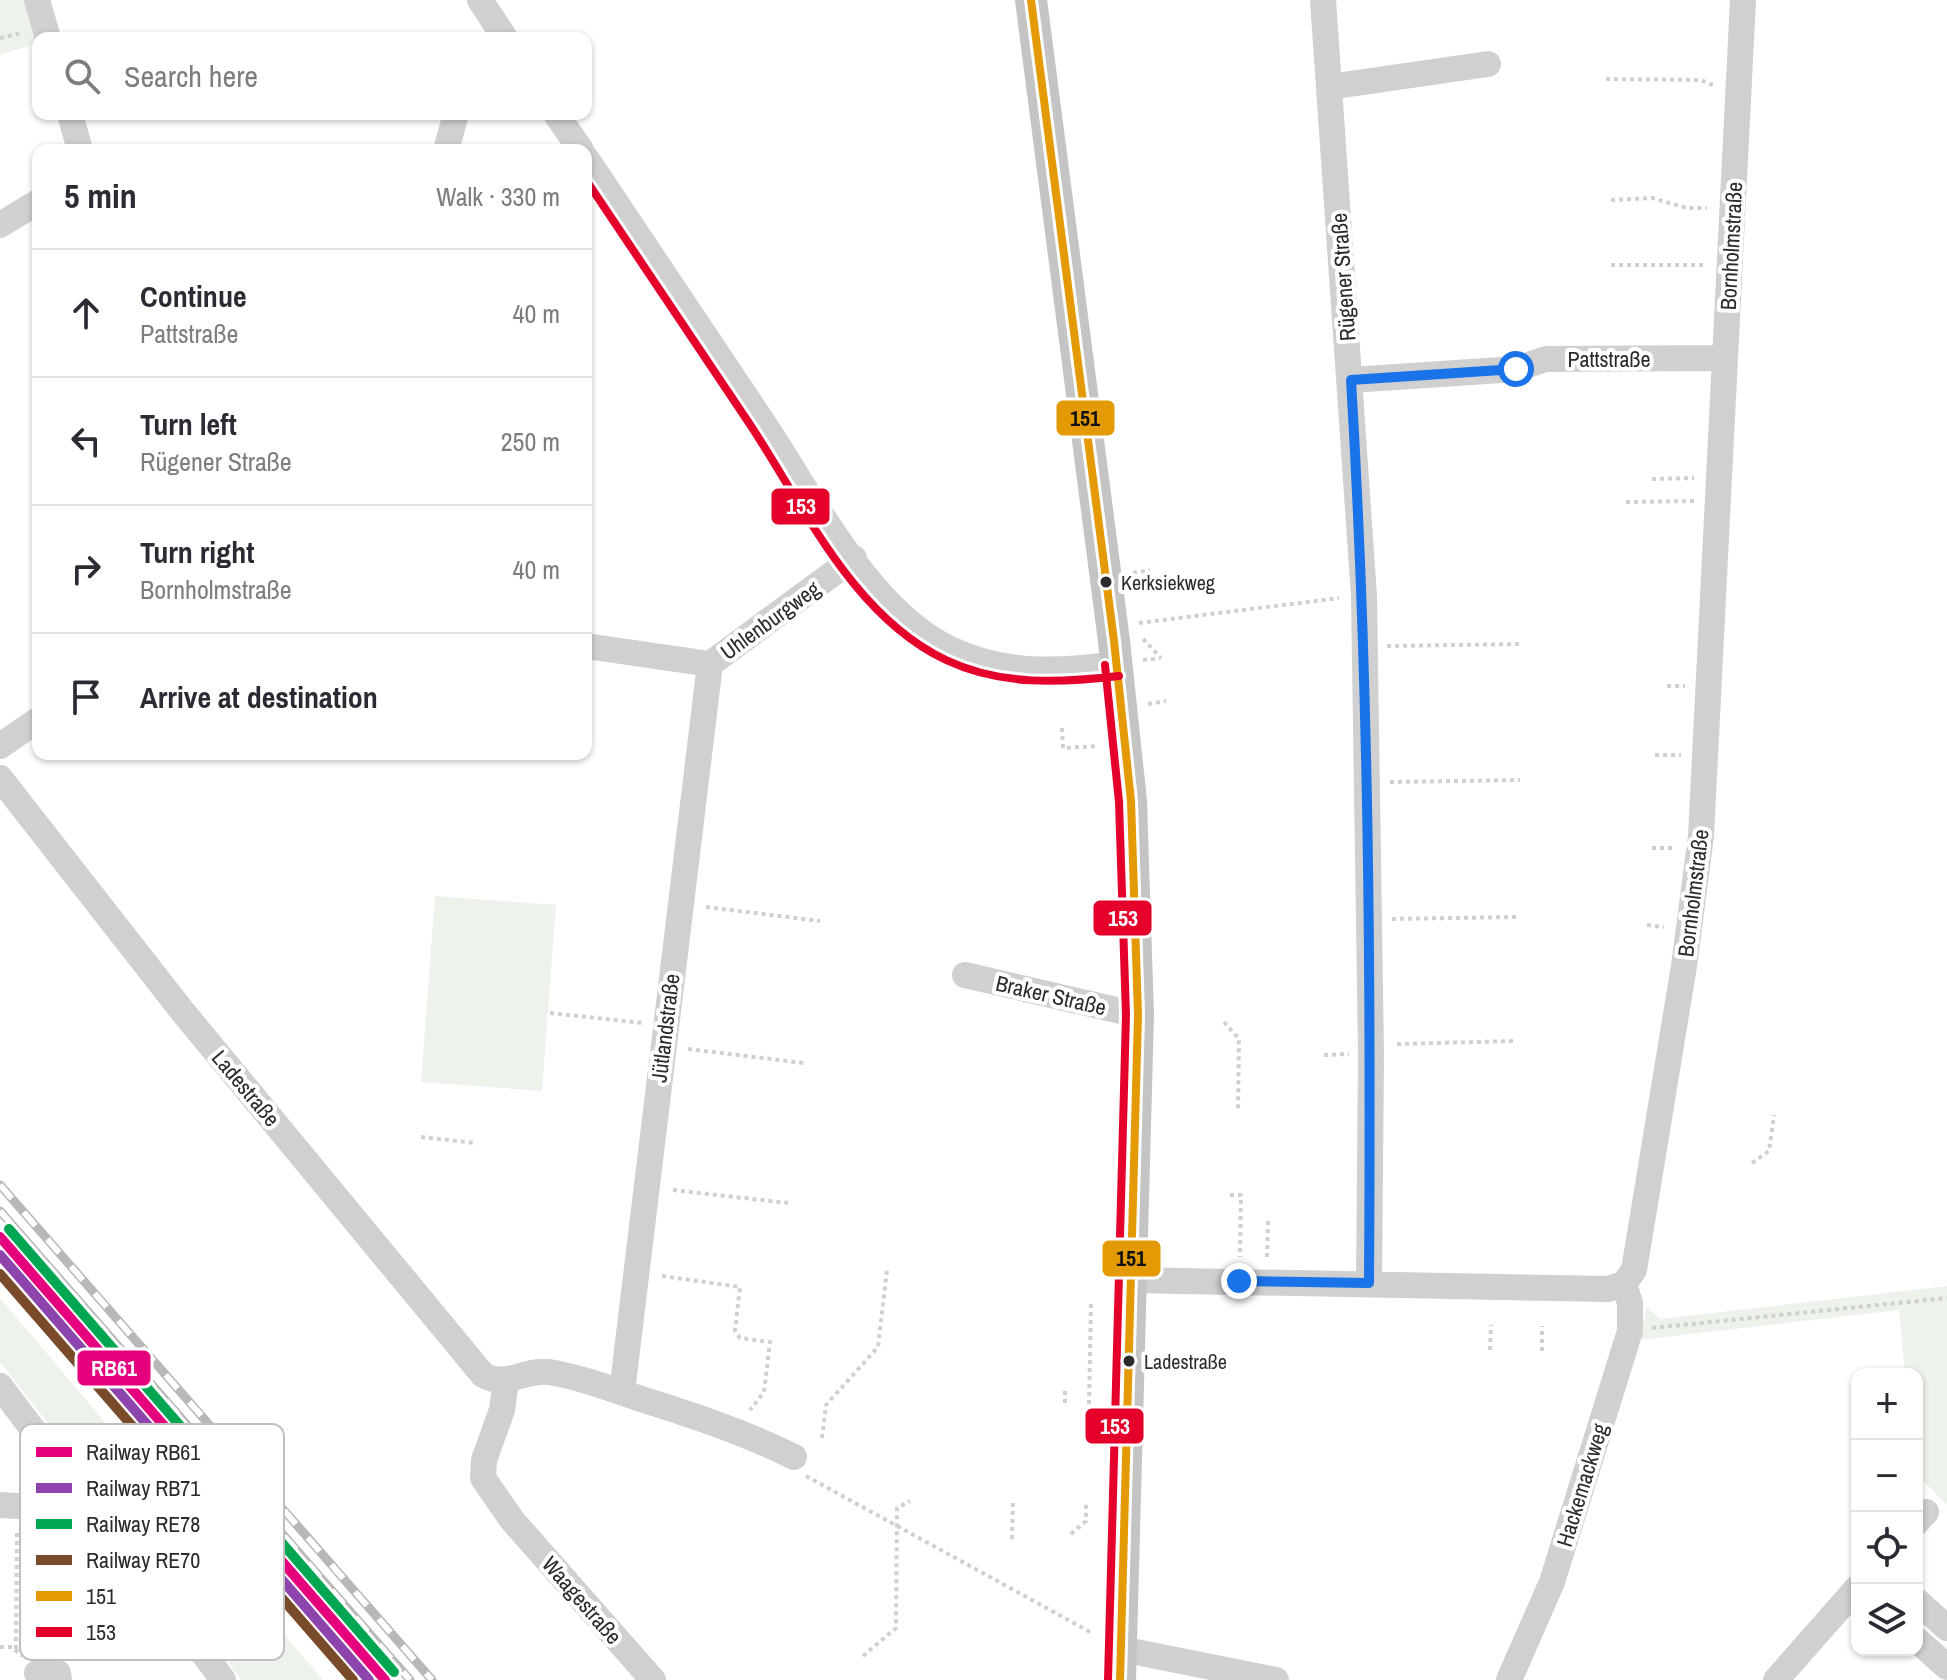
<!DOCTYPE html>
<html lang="en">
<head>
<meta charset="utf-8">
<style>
  :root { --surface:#fff; --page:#f7f7f7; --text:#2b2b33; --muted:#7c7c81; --line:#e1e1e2 }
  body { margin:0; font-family:"Archivo Narrow",sans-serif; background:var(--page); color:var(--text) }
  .controls { position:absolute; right:24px; bottom:24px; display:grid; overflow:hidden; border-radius:16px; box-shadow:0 2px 6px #0004 }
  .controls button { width:72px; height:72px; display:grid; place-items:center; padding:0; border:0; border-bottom:2px solid var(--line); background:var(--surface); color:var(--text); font:40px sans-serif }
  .stop { position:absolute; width:24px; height:24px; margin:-18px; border:6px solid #1a73e8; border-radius:50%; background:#fff }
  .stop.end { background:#1a73e8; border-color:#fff; box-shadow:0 2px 8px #0008 }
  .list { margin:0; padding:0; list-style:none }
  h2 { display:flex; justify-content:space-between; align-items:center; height:104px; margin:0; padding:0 32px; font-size:34px }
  h2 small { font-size:26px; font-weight:400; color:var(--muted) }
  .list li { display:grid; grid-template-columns:52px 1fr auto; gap:24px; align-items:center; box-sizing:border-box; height:128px; padding:0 32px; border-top:2px solid var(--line) }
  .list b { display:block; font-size:30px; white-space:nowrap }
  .list p { margin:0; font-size:26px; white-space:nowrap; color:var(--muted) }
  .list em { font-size:26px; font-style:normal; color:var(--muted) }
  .icon { flex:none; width:44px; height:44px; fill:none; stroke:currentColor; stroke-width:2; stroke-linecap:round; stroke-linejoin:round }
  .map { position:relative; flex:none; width:1947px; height:1680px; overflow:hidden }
  .search { position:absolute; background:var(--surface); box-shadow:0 2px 6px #0004; left:32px; top:32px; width:560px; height:88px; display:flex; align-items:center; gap:20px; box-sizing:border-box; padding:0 28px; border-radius:16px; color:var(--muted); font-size:30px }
  .panel { position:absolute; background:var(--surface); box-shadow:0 2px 6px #0004; left:32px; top:144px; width:560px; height:616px; border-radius:16px }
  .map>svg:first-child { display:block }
  .green { fill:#edf2eb }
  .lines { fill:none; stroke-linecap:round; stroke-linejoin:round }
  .path { stroke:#d0d0d0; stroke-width:4; stroke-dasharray:4 4; stroke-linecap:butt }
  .minor { stroke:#d0d0d0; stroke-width:26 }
  .major { stroke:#c4c4c4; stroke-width:32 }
  .rail-casing { stroke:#b8b8b8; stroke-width:9 }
  .rail { stroke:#fff; stroke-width:6; stroke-dasharray:18; stroke-linecap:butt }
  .bus-1-casing { stroke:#fff; stroke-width:14 }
  .bus-2-casing { stroke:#fff; stroke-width:14 }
  .bus-1 { stroke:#e39a04; stroke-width:8 }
  .bus-2 { stroke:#e4002b; stroke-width:8 }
  .rail-1-casing { stroke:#fff; stroke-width:16 }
  .rail-2-casing { stroke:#fff; stroke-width:16 }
  .rail-3-casing { stroke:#fff; stroke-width:16 }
  .rail-4-casing { stroke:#fff; stroke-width:16 }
  .rail-1 { stroke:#e5007d; stroke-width:10 }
  .rail-2 { stroke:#8e44ad; stroke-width:10 }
  .rail-3 { stroke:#00a651; stroke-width:10 }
  .rail-4 { stroke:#7a4b2a; stroke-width:10 }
  .route { stroke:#1a73e8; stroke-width:10 }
  .bus-dot { fill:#2b2b2b; stroke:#fff; stroke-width:3 }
  .labels { text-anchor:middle; stroke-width:8; stroke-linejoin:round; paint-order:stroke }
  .bus-label { font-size:20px; fill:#2b2b2b; stroke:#fff; text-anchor:start }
  .street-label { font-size:22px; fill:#2b2b2b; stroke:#fff }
  .key { fill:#fff; stroke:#bfbfbf; stroke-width:2 }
  .key-label { font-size:22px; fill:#2b2b2b }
  .line-badge { stroke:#fff; stroke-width:3 }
  .badge-label { font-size:22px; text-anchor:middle; font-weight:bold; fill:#fff }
  .pale-badge-label { font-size:22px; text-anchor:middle; font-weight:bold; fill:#111 }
</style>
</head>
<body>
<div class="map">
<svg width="1947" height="1680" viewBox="0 0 1947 1680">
  <rect width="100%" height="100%" fill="#fff"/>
  <path class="green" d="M0 0H24L38 43 0 55Z
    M435 896 556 905 542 1091 421 1082Z
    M1947 1286V1505L1917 1474V1374H1905L1899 1310 1639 1340 1647 1307 1660 1319Z
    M0 1298 323 1680H241L168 1576 0 1362Z"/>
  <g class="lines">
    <path class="path" d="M0 38 21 33
      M1606 79 1701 80 1715 86
      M1611 200 1652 198 1687 208H1707
      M1611 265H1704
      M1652 479 1694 478
      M1626 502 1695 501
      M1133 573 1150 570
      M1139 623 1339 598
      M1143 639 1161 658
      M1387 646 1520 644
      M1143 660 1161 658
      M1667 686H1685
      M1148 704 1166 701
      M1062 728 1063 748 1099 746
      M1655 755H1681
      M1390 782 1520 780
      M1652 848H1674
      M706 907 820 921
      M1392 919 1519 917
      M1647 925 1664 927
      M550 1013 643 1023
      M1224 1022 1239 1039 1238 1112
      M1397 1044 1517 1041
      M688 1049 804 1063
      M1324 1055 1349 1054
      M421 1137 476 1143
      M1752 1163 1769 1151 1774 1115
      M673 1190 788 1203
      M1230 1195H1241L1240 1257
      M1267 1257 1268 1219
      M662 1276 740 1287 735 1331 740 1338 770 1342 764 1392 750 1410
      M1652 1328 1947 1298
      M1490 1350 1491 1325
      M1542 1351V1326
      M1065 1403V1388
      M1089 1404 1091 1303
      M822 1438 826 1405 878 1347 887 1270
      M806 1476 1092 1633
      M1071 1534 1086 1521V1503
      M1012 1539 1013 1502
      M0 1647H12L22 1656
      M16 1649 17 1532
      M863 1656 896 1628 897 1508 910 1501"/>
    <path class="minor" d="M37 0 48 38
      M480 0 505 38
      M1323 0 1364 596 1371 1054 1369 1283
      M1329 87 1488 64
      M70 114 80 150
      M556 114 581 150
      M446 150 456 114
      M586 158C645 246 703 334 762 421 811 494 869 611 950 649 1005 675 1059 672 1117 664
      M0 225 38 202
      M1351 380 1516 369 1546 359 1725 358
      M586 646 710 664 854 558
      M0 746 38 720
      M0 778 183 1012 483 1375C506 1388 525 1369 549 1372 579 1377 609 1388 638 1398 692 1415 744 1432 794 1457
      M965 975 1138 1015
      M1131 1280 1608 1289 1624 1284 1634 1270 1684 966 1701 836 1743 0
      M506 1380 502 1410 484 1460 483 1478 512 1520 653 1680
      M0 1386 65 1472 72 1509
      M622 1392 710 664
      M0 1505 83 1510 95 1513 114 1532 223 1680
      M1917 1522 1926 1512
      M1917 1601 1947 1628
      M1917 1640 1947 1667
      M1121 1649 1276 1680
      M37 1673H58L59 1680
      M1509 1680 1552 1582 1630 1331V1303L1624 1284
      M1776 1680 1857 1588"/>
    <path class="major" d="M1031 0 1114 641 1131 801 1138 1015 1120 1680"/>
    <g class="rail-casing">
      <path id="rail" d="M0 1185 432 1680
        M0 1211 410 1680"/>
    </g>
    <use href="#rail" class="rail"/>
    <g class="bus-1-casing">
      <path id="bus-1" d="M1031 0 1114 641 1131 801 1138 1015 1120 1680"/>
    </g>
    <g class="bus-2-casing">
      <path id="bus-2" d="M586 180C641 262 696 344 751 426 805 508 853 616 946 660 1001 686 1060 683 1119 676
        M1105 665 1119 802 1126 1015 1108 1680"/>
    </g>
    <use href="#bus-1" class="bus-1"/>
    <use href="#bus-2" class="bus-2"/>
    <g class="rail-1-casing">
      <path id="rail-1" d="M0 1237 385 1680"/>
    </g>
    <g class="rail-2-casing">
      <path id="rail-2" d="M0 1255 369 1680"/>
    </g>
    <g class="rail-3-casing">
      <path id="rail-3" d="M9 1229 394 1672"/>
    </g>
    <g class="rail-4-casing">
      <path id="rail-4" d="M0 1274 353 1680"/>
    </g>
    <use href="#rail-1" class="rail-1"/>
    <use href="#rail-2" class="rail-2"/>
    <use href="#rail-3" class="rail-3"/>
    <use href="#rail-4" class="rail-4"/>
  </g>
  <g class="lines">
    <path class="route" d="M1239 1281 1369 1283C1371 982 1369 681 1351 380L1516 369"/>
  </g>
  <g class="bus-dot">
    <circle cx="1106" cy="582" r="7"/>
    <circle cx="1129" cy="1361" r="7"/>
  </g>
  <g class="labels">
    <g class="bus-label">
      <text x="1121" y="590">Kerksiekweg</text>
      <text x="1144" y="1369">Ladestraße</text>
    </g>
    <g class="street-label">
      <text transform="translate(1731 246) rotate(-87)" y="8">Bornholmstraße</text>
      <text transform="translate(1343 277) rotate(-94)" y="8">Rügener Straße</text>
      <text x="1609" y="367">Pattstraße</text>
      <text transform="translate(770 620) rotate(-36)" y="8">Uhlenburgweg</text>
      <text transform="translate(1693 893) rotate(-83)" y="8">Bornholmstraße</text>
      <text transform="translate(1051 995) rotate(13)" y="8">Braker Straße</text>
      <text transform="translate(665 1028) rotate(-83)" y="8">Jütlandstraße</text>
      <text transform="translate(246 1088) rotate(50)" y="8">Ladestraße</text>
      <text transform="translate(1582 1485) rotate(-73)" y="8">Hackemackweg</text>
      <text transform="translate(582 1600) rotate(49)" y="8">Waagestraße</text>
    </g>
  </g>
  <rect x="20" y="1424" width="264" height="236" rx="12" class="key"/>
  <rect x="36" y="1447" width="36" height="10" fill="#e5007d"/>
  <rect x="36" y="1483" width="36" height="10" fill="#8e44ad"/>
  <rect x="36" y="1519" width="36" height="10" fill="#00a651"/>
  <rect x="36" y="1555" width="36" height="10" fill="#7a4b2a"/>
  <rect x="36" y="1591" width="36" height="10" fill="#e39a04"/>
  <rect x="36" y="1627" width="36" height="10" fill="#e4002b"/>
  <g class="key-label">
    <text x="86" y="1460">Railway RB61</text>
    <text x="86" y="1496">Railway RB71</text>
    <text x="86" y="1532">Railway RE78</text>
    <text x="86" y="1568">Railway RE70</text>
    <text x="86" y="1604">151</text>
    <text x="86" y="1640">153</text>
  </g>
  <g class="line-badge">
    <rect x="1055" y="399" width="61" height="38" rx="8" fill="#e39a04"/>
    <rect x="770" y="487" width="61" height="39" rx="8" fill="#e4002b"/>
    <rect x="1092" y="899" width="61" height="38" rx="8" fill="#e4002b"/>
    <rect x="1101" y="1239" width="61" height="39" rx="8" fill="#e39a04"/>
    <rect x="76" y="1349" width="76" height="38" rx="8" fill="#e5007d"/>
    <rect x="1084" y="1407" width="61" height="38" rx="8" fill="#e4002b"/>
  </g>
  <g class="badge-label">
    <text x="801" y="514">153</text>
    <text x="1123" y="926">153</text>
    <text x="114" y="1376">RB61</text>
    <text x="1115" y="1434">153</text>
  </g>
  <g class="pale-badge-label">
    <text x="1085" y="426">151</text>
    <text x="1131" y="1266">151</text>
  </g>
</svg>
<div class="controls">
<button>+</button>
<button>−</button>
<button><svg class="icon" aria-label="locate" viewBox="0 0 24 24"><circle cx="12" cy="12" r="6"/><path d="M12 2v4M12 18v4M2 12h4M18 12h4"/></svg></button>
<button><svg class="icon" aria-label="layers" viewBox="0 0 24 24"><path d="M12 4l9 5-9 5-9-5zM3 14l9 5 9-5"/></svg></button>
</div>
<div class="stop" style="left:1516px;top:369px"></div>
<div class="stop end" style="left:1239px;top:1281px"></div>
<div class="search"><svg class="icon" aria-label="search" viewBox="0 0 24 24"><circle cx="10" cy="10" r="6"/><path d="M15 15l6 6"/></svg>Search here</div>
<section class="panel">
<h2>5 min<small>Walk · 330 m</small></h2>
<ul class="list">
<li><svg class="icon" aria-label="ahead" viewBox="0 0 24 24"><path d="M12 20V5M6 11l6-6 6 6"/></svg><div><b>Continue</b><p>Pattstraße</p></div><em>40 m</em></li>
<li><svg class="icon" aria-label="left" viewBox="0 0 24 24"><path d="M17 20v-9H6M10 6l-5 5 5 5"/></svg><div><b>Turn left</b><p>Rügener Straße</p></div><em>250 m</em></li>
<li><svg class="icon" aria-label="right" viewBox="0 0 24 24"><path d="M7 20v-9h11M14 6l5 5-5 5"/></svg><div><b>Turn right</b><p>Bornholmstraße</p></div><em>40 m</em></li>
<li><svg class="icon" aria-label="arrive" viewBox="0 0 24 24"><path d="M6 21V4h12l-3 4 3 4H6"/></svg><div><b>Arrive at destination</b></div></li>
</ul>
</section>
</div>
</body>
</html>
